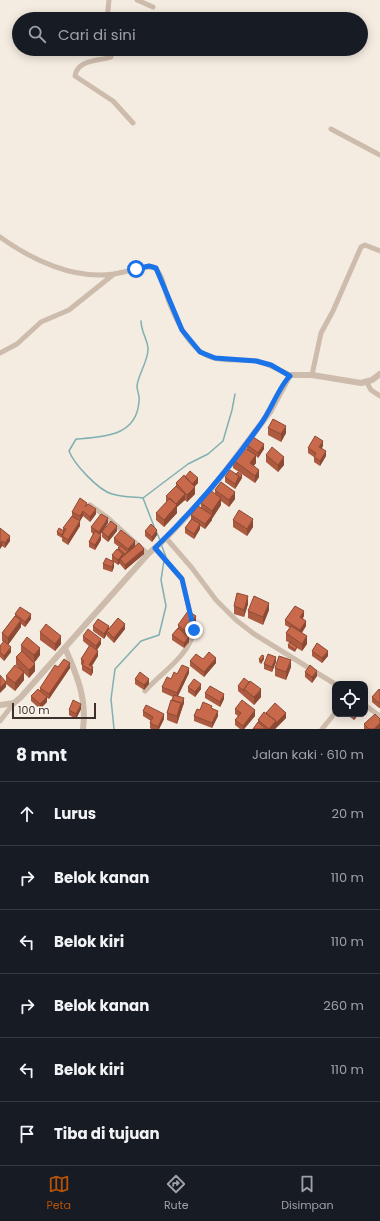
<!DOCTYPE html>
<html lang="id">
<head>
<meta charset="utf-8">
<style>
  :root { --surface:#171b24; --page:#20242c; --text:#f1f3f6; --muted:#9ea1a6; --line:#363941; --accent:#b45309 }
  body { margin:0; font-family:Poppins,sans-serif; background:var(--page); color:var(--text) }
  .controls { position:absolute; right:12px; bottom:12px; display:grid; overflow:hidden; border-radius:8px; box-shadow:0 2px 10px #0003 }
  .controls button { width:36px; height:36px; display:grid; place-items:center; padding:0; border:0; border-bottom:1px solid var(--line); background:var(--surface); color:var(--text); font:20px sans-serif }
  .scale { position:absolute; left:12px; bottom:10px; width:84px; box-sizing:border-box; padding-left:4px; border:2px solid #3b302b; border-top:0; font-size:11px; line-height:14px; white-space:nowrap; color:#3b302b; -webkit-text-stroke:3px #fbf5ee; paint-order:stroke }
  .stop { position:absolute; width:12px; height:12px; margin:-9px; border:3px solid #1a73e8; border-radius:50%; background:#fff }
  .stop.end { background:#1a73e8; border-color:#fff; box-shadow:0 1px 4px #0008 }
  .list { margin:0; padding:0; list-style:none }
  h2 { display:flex; justify-content:space-between; align-items:center; height:52px; margin:0; padding:0 16px; font-size:17px }
  h2 small { font-size:13px; font-weight:400; color:var(--muted) }
  .list li { display:grid; grid-template-columns:26px 1fr auto; gap:12px; align-items:center; box-sizing:border-box; height:64px; padding:0 16px; border-top:1px solid var(--line) }
  .list b { display:block; font-size:15px; white-space:nowrap }
  .list em { font-size:13px; font-style:normal; color:var(--muted) }
  .icon { flex:none; width:22px; height:22px; fill:none; stroke:currentColor; stroke-width:2; stroke-linecap:round; stroke-linejoin:round }
  .map { position:relative; flex:none; width:380px; height:729px; overflow:hidden }
  .search { position:absolute; background:var(--surface); box-shadow:0 2px 10px #0003; left:12px; right:12px; top:12px; height:44px; display:flex; align-items:center; gap:10px; box-sizing:border-box; padding:0 14px; border-radius:22px; color:var(--muted); font-size:15px }
  .sheet { height:436px; background:var(--surface) }
  nav { display:flex; justify-content:space-around; align-items:center; box-sizing:border-box; height:56px; border-top:1px solid var(--line); background:var(--surface); font-size:11px; color:var(--muted) }
  nav a { display:grid; justify-items:center; gap:2px }
  nav .on { color:var(--accent) }
  .map>svg:first-child { display:block }
  .lines { fill:none; stroke-linecap:round; stroke-linejoin:round }
  .stream { stroke:#7fb0b2; stroke-width:1.5 }
  .minor { stroke:#cdbbac; stroke-width:5 }
  .tertiary { stroke:#cdbbac; stroke-width:6 }
  .wall { fill:#ac5a40 }
  .shaded-wall { fill:#8c4a34 }
  .building { fill:#c8694b; stroke:#8c4a34 }
  .route { stroke:#1a73e8; stroke-width:5 }
</style>
</head>
<body>
<div class="map">
<svg width="380" height="729" viewBox="0 0 380 729">
  <rect width="100%" height="100%" fill="#f4ebe1"/>
  <g class="lines">
    <path class="stream" d="M141 321C141 331 147 339 148 348 149 360 138 374 137 386 137 391 140 396 139 401 137 437 102 437 76 439L69 451C74 464 98 490 112 494 122 497 133 497 143 498
      M155 529 143 498 188 464 208 454 223 441 232 410 235 394
      M157 533 160 540
      M161 544 166 557
      M114 729 111 699 115 669 141 641 159 635 166 606 161 580 164 560"/>
    <path class="minor" d="M137 0 153 7
      M107 19 109 0
      M113 49 111 57C100 61 77 59 75 76L113 101 133 123
      M331 129 380 155
      M0 237C32 260 74 280 114 274 127 272 140 266 153 267 163 272 165 292 169 302 176 319 185 340 200 351 215 364 238 358 257 361 269 364 279 370 290 375
      M0 353 17 344 41 322 69 310 114 274
      M312 375 321 333 333 311 361 247 365 245 380 251
      M367 383 371 390 380 396
      M90 505 108 518 148 554
      M166 538 192 568 216 600 236 620 254 634 335 684
      M145 691C161 673 190 655 194 630L182 579 155 548
      M365 705 380 716
      M0 721 14 703
      M322 729 335 713"/>
    <path class="tertiary" d="M65 648C77 675 87 699 83 729
      M0 705 14 703 21 697 148 554 166 538 205 497 233 461 270 412 290 375H312L361 383 372 380 380 374"/>
  </g>
  <path class="wall" d="M268 428 286 433 281 442 268 435Z
    M247 445 264 449 258 458 256 456V463L253 466 259 477 255 483 233 468V460L247 449Z
    M323 446 322 448 326 456 320 466 314 462V457L308 453V448Z
    M266 455 284 465 278 472 266 462Z
    M185 477 198 483 195 486V494L187 502 185 500 177 507V513L164 527 156 520V513L167 502 166 501V496L176 486V483Z
    M225 477 242 478 235 489 225 482Z
    M215 490 235 499 229 507 221 501V505L212 518V520L205 529 200 526V529L194 539 185 533V528L191 519V515L201 507V503L215 494Z
    M87 505 96 514 90 522 83 516 80 521V526L68 545 62 541V538L57 535V532L63 531V528L72 516V512Z
    M233 520 253 527 247 536 233 527Z
    M108 523 100 534 101 540 95 550 89 547V542L93 534 91 532V527Z
    M0 528 10 541 5 548 2 546 0 549Z
    M117 531 108 542 102 537V532Z
    M145 531 157 535 152 542 145 536Z
    M114 538 135 546 144 554 125 570 120 564V563L118 565 114 562V567L112 572 103 569V564L112 560V555L118 550V548L119 547 114 543Z
    M248 604 244 617 234 614V606Z
    M269 610 263 625 248 618V611Z
    M15 614 31 619 25 627 21 624V627L8 645 11 652 4 661 0 657V646L4 642 2 641V633L15 616Z
    M304 616 303 618 306 626 302 633 307 644 302 651 297 648 295 652 288 648V645L290 643 286 641V633L290 628 285 625V620Z
    M196 624 187 635 189 642 184 648 172 640V635L178 628V625Z
    M93 626 109 629H125L114 643 107 636V634L104 639 93 631Z
    M40 632 61 644 55 651 40 640Z
    M83 636 101 644 97 650 98 656 92 666 93 672 91 676 82 670V665L81 664V659L89 646 83 641Z
    M21 645 40 655 34 663 35 671 29 678 24 673V680L15 691 6 684V687V676L21 670 16 665V657L21 652Z
    M312 651 328 656 322 663 312 656Z
    M203 659 216 663 204 677 190 666V661Z
    M259 659H264L261 664 259 662Z
    M276 662 272 672 264 669V664Z
    M58 667 70 668 49 699 47 698V702L40 709 31 701V696L40 690V688Z
    M291 667 286 680 275 676V668Z
    M305 672 317 676 312 683 305 677Z
    M189 673 178 696 184 703 177 724 167 720V713L173 697 162 692V687L177 674Z
    M135 679 149 684 144 690 135 684Z
    M238 686 261 697 254 705 238 691Z
    M188 687 201 689 195 697 188 692Z
    M380 690V708H379L372 702V697Z
    M205 693 224 699 220 707 205 698Z
    M212 708 218 716 212 728 194 721V716L200 710Z
    M81 709 76 719 69 715V710Z
    M235 709 255 716 244 729H240L235 725V720L238 716 235 714Z
    M143 711 164 719 159 729H151L150 728V723L151 721 143 716Z
    M266 713 286 718 275 729H253L258 722V720Z
    M346 714H359L354 720Z
    M364 724 380 729H364Z"/>
  <path class="shaded-wall" d="M286 426V433L281 442V434Z
    M323 441V446L319 452V447Z
    M264 444V449L258 458V453Z
    M326 451V456L320 466V461Z
    M256 455V463L250 471V463Z
    M284 457V465L278 472V465Z
    M259 470V477L255 483V476Z
    M242 475V478L235 489V484L239 476Z
    M198 478V483L191 490V485Z
    M195 487V494L187 502V495Z
    M235 492V499L229 507V500Z
    M185 494V500L177 507V513L164 527V520L175 505Z
    M221 498V505L212 519V511Z
    M96 509V514L90 522V517Z
    M83 511V516L80 521V516Z
    M212 515V520L205 529V524Z
    M108 518V523L99 537V532Z
    M253 519V527L247 536V529Z
    M80 521V526L68 545V540Z
    M200 524V529L194 539V534Z
    M117 526V531L108 542V537Z
    M157 530V535L152 542V537Z
    M101 535V540L95 550V545Z
    M10 536V541L5 548V543Z
    M2 541V546L0 549V544Z
    M135 541V546L128 552V549Z
    M144 549V554L125 570V565Z
    M123 554V559H120V563L118 565V560Z
    M114 562V567L112 572V567Z
    M248 596V604L244 617V610Z
    M269 603V610L263 625V617Z
    M304 611V616L300 622V617Z
    M31 614V619L25 627V622Z
    M196 616V624L185 638V631Z
    M21 620V627L8 645V638Z
    M306 621V626L300 635V630Z
    M125 624V629L114 643V638Z
    M109 626V631H107V634L104 639V634Z
    M61 636V644L55 651V644Z
    M307 636V644L302 651V644Z
    M189 637V642L184 648V643Z
    M101 639V644L96 651V646Z
    M11 647V652L4 661V656Z
    M40 648V655L34 663V655Z
    M98 651V656L89 670V665Z
    M328 651V656L322 663V658Z
    M264 656V659L261 664V661Z
    M276 657V662L272 672V667Z
    M216 658V663L204 677V672Z
    M291 660V667L286 680V672Z
    M70 663V668L49 699V694Z
    M35 664V671L29 678V670Z
    M93 667V672L91 676V670Z
    M189 668V673L177 698V693Z
    M317 671V676L312 683V677Z
    M24 672V680L15 691V683Z
    M149 679V684L144 690V685Z
    M6 682V687L0 693V688Z
    M201 684V689L195 697V692Z
    M261 689V697L254 705V697Z
    M224 694V699L220 707V702Z
    M47 697V702L40 709V704Z
    M184 698V703L181 711V706Z
    M181 703V711L177 724V716Z
    M81 704V709L76 719V714Z
    M255 710V716L244 729H243V726Z
    M218 711V716L212 728V723Z
    M286 713V718L275 729H269L276 721Z
    M164 714V719L159 729H158V727Z
    M354 714H359L354 720Z
    M380 723V729H374Z"/>
  <path class="building" d="M273 419 286 426 281 434 268 428Z
    M315 436 323 441 319 447 326 451 320 461 314 457 316 453 308 448Z
    M253 437 264 444 258 453 247 445Z
    M243 447 256 455 250 463 259 470 255 476 233 460Z
    M272 447 284 457 278 465 266 455Z
    M230 470 239 476 235 484 225 477Z
    M190 471 198 478 192 484 185 477Z
    M238 472 242 475 239 479V476L236 474Z
    M184 475 195 487 187 495 176 483Z
    M221 482 235 492 229 500 215 490Z
    M176 486 185 494 176 504 166 496Z
    M210 490 221 498 212 511 201 503Z
    M80 498 87 503 85 507 88 504 96 509 90 517 83 511 80 516 72 512Z
    M170 498 177 505 164 520 156 513Z
    M198 506 212 515 205 524 191 515Z
    M239 510 253 519 247 529 233 520Z
    M101 514 108 518 99 532 91 527Z
    M72 516 80 521 68 540 62 536 66 529 63 528Z
    M192 519 200 524 194 534 185 528Z
    M111 521 117 526 108 537 102 532Z
    M151 524 157 530 152 537 145 531Z
    M0 528 10 536 5 543 2 541 0 544Z
    M59 528 64 531 62 535 57 532Z
    M121 530 135 541 128 549 114 538Z
    M95 531 101 535 95 545 89 542Z
    M139 543 144 549 125 565 120 559Z
    M121 546 128 552 125 554 118 548Z
    M117 549 123 554 118 560 112 555Z
    M106 558 114 562 112 567 103 564Z
    M237 593 248 596 244 610 234 606Z
    M254 596 269 603 263 617 248 611Z
    M295 606 304 611 300 617 306 621 300 630 285 620Z
    M20 607 31 614 25 622 15 614Z
    M188 611 196 616 185 631 178 625Z
    M15 616 21 620 8 638 2 633Z
    M118 618 125 624 114 638 107 631Z
    M98 619 109 626 104 634 93 626Z
    M46 624 61 636 55 644 40 632Z
    M291 626 307 636 302 644 286 633Z
    M178 628 189 637 184 643 172 635Z
    M88 629 101 639 96 646 83 636Z
    M27 637 40 648 34 655 21 645Z
    M4 641 11 647 4 656 0 652V646Z
    M290 642 297 647 295 650 288 645Z
    M317 643 328 651 322 658 312 651Z
    M90 645 98 651 89 665 93 667 91 670 82 665 84 661 81 659Z
    M22 651 35 664 29 670 16 657Z
    M209 652 216 658 204 672 190 661 196 654 203 659Z
    M268 654 276 657 272 667 264 664Z
    M262 655 264 656 261 661 259 659Z
    M279 656 291 660 286 672 275 668Z
    M64 659 70 663 49 694 40 688 55 665 58 667Z
    M15 665 24 672 15 683 6 676Z
    M182 665 189 668 177 693 162 687 167 677 171 679 174 672 177 674Z
    M310 665 317 671 312 677 305 672Z
    M140 672 149 679 144 685 135 679Z
    M0 675 6 682 0 688Z
    M244 678 249 682 244 689V691L238 686Z
    M194 679 201 684 195 692 188 687Z
    M250 681 261 689 254 697 244 689Z
    M210 686 224 694 220 702 205 693Z
    M38 689 47 697 40 704 31 696Z
    M379 689 380 690V702L379 703 372 697Z
    M174 695 184 698 181 706V703L172 700Z
    M73 700 81 704 76 714 69 710Z
    M171 700 181 703 177 716 167 713Z
    M242 700 255 710 243 726 235 720 241 713 235 709Z
    M203 702 212 706 211 708 218 711 212 723 194 716 197 709 200 710Z
    M275 703 286 713 276 723V721L266 713Z
    M146 705 164 714 158 727 150 723 153 717 143 711Z
    M264 712 276 721 269 729 258 720Z
    M375 714 380 719V723L374 729H369L364 724Z
    M258 722 266 729H253Z"/>
  <g class="lines">
    <path class="route" d="M136 269 149 266 156 268 182 330 200 352 215 358 256 361 271 365 290 376C279 386 271 411 260 425 229 469 194 510 155 548L182 579 194 630"/>
  </g>
</svg>
<div class="controls">
<button><svg class="icon" aria-label="locate" viewBox="0 0 24 24"><circle cx="12" cy="12" r="6"/><path d="M12 2v4M12 18v4M2 12h4M18 12h4"/></svg></button>
</div>
<div class="scale">100 m</div>
<div class="stop" style="left:136px;top:269px"></div>
<div class="stop end" style="left:194px;top:630px"></div>
<div class="search"><svg class="icon" aria-label="search" viewBox="0 0 24 24"><circle cx="10" cy="10" r="6"/><path d="M15 15l6 6"/></svg>Cari di sini</div>
</div>
<section class="sheet">
<h2>8 mnt<small>Jalan kaki · 610 m</small></h2>
<ul class="list">
<li><svg class="icon" aria-label="ahead" viewBox="0 0 24 24"><path d="M12 20V5M6 11l6-6 6 6"/></svg><div><b>Lurus</b></div><em>20 m</em></li>
<li><svg class="icon" aria-label="right" viewBox="0 0 24 24"><path d="M7 20v-9h11M14 6l5 5-5 5"/></svg><div><b>Belok kanan</b></div><em>110 m</em></li>
<li><svg class="icon" aria-label="left" viewBox="0 0 24 24"><path d="M17 20v-9H6M10 6l-5 5 5 5"/></svg><div><b>Belok kiri</b></div><em>110 m</em></li>
<li><svg class="icon" aria-label="right" viewBox="0 0 24 24"><path d="M7 20v-9h11M14 6l5 5-5 5"/></svg><div><b>Belok kanan</b></div><em>260 m</em></li>
<li><svg class="icon" aria-label="left" viewBox="0 0 24 24"><path d="M17 20v-9H6M10 6l-5 5 5 5"/></svg><div><b>Belok kiri</b></div><em>110 m</em></li>
<li><svg class="icon" aria-label="arrive" viewBox="0 0 24 24"><path d="M6 21V4h12l-3 4 3 4H6"/></svg><div><b>Tiba di tujuan</b></div></li>
</ul>
</section>
<nav>
<a class="on"><svg class="icon" aria-label="map" viewBox="0 0 24 24"><path d="M3 6l6-2 6 2 6-2v14l-6 2-6-2-6 2zM9 4v14M15 6v14"/></svg>Peta</a>
<a><svg class="icon" aria-label="directions" viewBox="0 0 24 24"><path d="M12 3l9 9-9 9-9-9zM9 14v-3h6M13 9l2 2-2 2"/></svg>Rute</a>
<a><svg class="icon" aria-label="saved" viewBox="0 0 24 24"><path d="M7 4h10v16l-5-4-5 4z"/></svg>Disimpan</a>
</nav>
</body>
</html>
